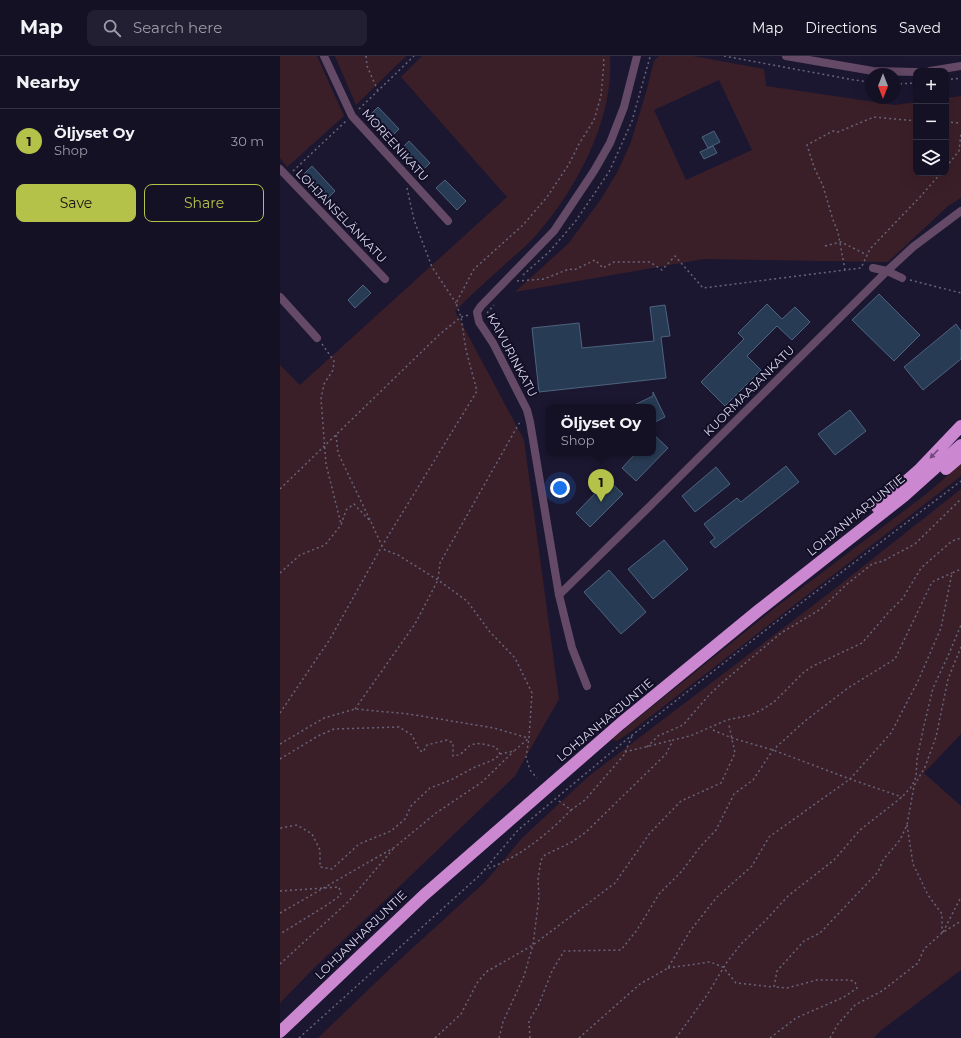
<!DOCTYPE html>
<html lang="en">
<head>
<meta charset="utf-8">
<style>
  :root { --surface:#151125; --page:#221f32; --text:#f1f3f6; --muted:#9d9da7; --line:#343142; --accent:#b5c249 }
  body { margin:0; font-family:Montserrat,sans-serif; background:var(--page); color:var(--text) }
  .controls { position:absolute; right:12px; top:12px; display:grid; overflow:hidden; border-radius:8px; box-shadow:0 4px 16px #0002 }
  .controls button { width:36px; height:36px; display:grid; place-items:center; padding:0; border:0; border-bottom:1px solid var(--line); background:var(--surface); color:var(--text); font:20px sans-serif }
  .compass { position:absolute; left:585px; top:12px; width:36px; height:36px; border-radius:50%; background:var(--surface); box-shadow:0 4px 16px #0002; rotate:180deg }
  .you { position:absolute; left:280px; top:432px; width:14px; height:14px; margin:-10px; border:3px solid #fff; border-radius:50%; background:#1a73e8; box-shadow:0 0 0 6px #1a73e833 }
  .badge { display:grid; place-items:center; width:26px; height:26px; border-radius:50%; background:var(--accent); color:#111; font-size:13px; font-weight:700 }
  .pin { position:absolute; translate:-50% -33px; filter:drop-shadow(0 1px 2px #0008) }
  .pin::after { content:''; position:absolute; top:21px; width:14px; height:12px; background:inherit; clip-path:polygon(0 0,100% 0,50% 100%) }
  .popup { position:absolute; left:266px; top:348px; width:110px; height:52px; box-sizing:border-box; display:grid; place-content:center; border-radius:8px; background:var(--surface); filter:drop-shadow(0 1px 3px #0005); font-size:13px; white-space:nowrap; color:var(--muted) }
  .popup b { font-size:15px; color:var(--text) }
  .popup::after { content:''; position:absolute; left:50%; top:100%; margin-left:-8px; border:8px solid transparent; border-top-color:var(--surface) }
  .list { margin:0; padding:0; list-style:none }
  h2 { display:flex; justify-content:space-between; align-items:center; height:52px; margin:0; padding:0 16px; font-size:17px }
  h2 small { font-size:13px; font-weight:400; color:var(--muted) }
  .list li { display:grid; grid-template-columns:26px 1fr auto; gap:12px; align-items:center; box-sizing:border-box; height:64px; padding:0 16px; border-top:1px solid var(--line) }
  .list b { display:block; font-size:15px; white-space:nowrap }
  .list p { margin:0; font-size:13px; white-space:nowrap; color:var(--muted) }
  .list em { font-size:13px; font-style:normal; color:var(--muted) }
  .actions { display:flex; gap:8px; padding:12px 16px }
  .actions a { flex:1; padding:9px 0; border:1px solid var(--accent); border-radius:8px; text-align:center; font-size:14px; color:var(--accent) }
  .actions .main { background:var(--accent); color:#111 }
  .icon { flex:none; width:22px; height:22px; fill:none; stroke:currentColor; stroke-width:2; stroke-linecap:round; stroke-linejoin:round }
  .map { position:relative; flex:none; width:681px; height:982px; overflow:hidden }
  header { display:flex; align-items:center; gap:24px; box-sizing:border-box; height:56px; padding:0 20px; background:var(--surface); border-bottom:1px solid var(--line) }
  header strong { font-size:19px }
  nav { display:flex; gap:22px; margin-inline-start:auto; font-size:14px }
  .search { width:280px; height:36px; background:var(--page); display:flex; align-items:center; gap:10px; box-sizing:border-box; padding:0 14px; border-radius:8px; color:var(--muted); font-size:15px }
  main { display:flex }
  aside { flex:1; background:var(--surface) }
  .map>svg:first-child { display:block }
  .green { fill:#3b1f28; fill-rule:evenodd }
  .building { fill:#283b54; stroke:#4e637e }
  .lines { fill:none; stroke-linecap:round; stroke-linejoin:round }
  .path { stroke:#68657b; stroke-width:1.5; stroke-dasharray:2 3; stroke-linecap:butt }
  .minor { stroke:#654a67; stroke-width:8 }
  .highway { stroke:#cc87d1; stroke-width:12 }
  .oneway { fill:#704a7c }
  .labels { text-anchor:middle; stroke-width:4; stroke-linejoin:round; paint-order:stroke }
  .street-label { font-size:12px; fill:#dad9eb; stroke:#130e27 }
</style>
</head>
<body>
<header>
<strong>Map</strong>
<div class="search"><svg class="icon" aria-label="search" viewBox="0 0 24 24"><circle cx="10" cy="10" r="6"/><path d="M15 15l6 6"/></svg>Search here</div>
<nav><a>Map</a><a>Directions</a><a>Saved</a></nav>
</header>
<main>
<aside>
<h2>Nearby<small></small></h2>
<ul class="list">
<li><span class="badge">1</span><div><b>Öljyset Oy</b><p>Shop</p></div><em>30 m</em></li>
</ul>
<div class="actions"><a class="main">Save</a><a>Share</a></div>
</aside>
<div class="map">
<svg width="681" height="982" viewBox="0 0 681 982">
  <rect width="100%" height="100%" fill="#1c1731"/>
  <path class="green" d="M0 0H37L64 60 7 111 0 102Z
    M55 0H126L76 49Z
    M142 0H330C334 63 297 132 257 178 250 187 241 194 233 201 213 219 194 236 175 255L244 384 279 643 235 720 35 911 0 947V309L20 329 227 141 121 21Z
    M379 0H413L484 13 486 30 615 49 636 46V117H666V42L681 40V142L668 150 608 206 424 203 235 236 289 187 321 143 338 115 351 86 367 33 374 5ZM439 24 472 94 406 124 374 54Z
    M681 408V420L353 674 337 685 332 683 495 552 645 439Z
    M681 433V678L644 717 681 750V914L599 976 594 982H38L115 908 205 826 243 781 309 720 557 531Z"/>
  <path class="building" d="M98 51 119 73 110 82 89 60Z
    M434 75 440 86 428 92 422 81Z
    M129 85 150 107 141 116 120 94Z
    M433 90 437 97 424 103 420 96Z
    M32 110 55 135 44 146 28 129 30 128 22 120Z
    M165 124 186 145 177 154 156 132Z
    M83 229 91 237 75 252 68 244Z
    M599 238 640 279 614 305 572 264Z
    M487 248 502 263 515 251 530 266 512 284 497 270 467 300 481 314 445 350 421 326 464 283 458 277Z
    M385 249 390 280 381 281 386 322 259 336 252 272 299 267 302 292 374 285 370 251Z
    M676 268 681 275V303L643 334 624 311Z
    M373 336 385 361 373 367V351H350L373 340Z
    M570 354 586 375 555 399 538 378Z
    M373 378 388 392 356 425 342 412 356 397H373Z
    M506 410 519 426 435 492 430 486 435 482 424 468 457 442 461 446Z
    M436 411 450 428 415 456 402 440Z
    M328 424 343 438 310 471 296 457Z
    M384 484 408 513 373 543 348 513Z
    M329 514 366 556 341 578 304 536Z"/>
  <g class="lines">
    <path class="path" d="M86 0 87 10 98 35
      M444 0 574 24 591 26
      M666 24 681 22
      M615 28 636 27
      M79 53 134 0
      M666 66 681 67
      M666 111 679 95 681 77
      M13 115 66 65
      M127 132 134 164 152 211 176 247
      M545 190 561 186 587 199
      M565 214 558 176 553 164 543 130 534 111 527 89 553 75 558 76 594 61 636 65
      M243 219 269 196 295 166 329 116 352 65 370 1
      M630 224 681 237
      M237 225 264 223 289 213 294 214 315 204 323 212 334 206H370L382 214 395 200 423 232 581 212 590 193 640 141 661 117
      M207 257 214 249
      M42 288 54 305 53 314 44 328 41 343 46 408 61 468
      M56 379 58 397 90 464
      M0 433 160 278 181 261 189 259
      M0 517 20 499 45 489 61 469 66 454 74 448 91 466 102 490 105 494 118 499 158 524 187 545 210 576 235 602 252 637 249 682 246 701 250 714 257 722
      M75 653 135 568 158 524 160 507 241 364
      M0 657 50 583 102 490 197 335 186 294 181 261 176 247 194 213 243 169 267 141 289 108 299 88 314 64 321 40 324 6 323 0
      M433 674 452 682 493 694 570 723 622 741
      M0 688 44 662 75 653 129 658 214 672 248 682
      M367 691 378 680 403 669 430 638 443 626 501 577 541 553 566 529 592 508 603 505 635 488 681 443
      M345 696 393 684
      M220 698 234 695 249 682
      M0 703 38 680 54 673 119 671 132 679 139 694 143 696 147 689 167 684 173 687V700C181 699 182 697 187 692 194 684 207 689 216 691L220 698 215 703 193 712 171 724 150 732 131 750 125 763 111 775 79 788 52 813 40 811V794L32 778 17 769 1 772 0 774
      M279 745 291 754 305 744 344 699 352 680
      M627 769 633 808 648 839 662 858V877
      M204 814C237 803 267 779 291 754
      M0 835 59 831 61 839 47 849 0 878
      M0 857 115 791 156 757 202 726 234 695
      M663 876 681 841
      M0 908 69 845 113 793
      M388 912 430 906 443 911 456 927 494 931
      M19 982 200 819 238 774 346 684 487 573 681 425
      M155 982 181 958 197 927 206 916 253 889 335 827 370 777 401 745 441 727 455 697 449 669
      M219 982 223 966 244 920 253 889 259 841 258 823 261 804 265 799 292 786 306 776 386 698 393 684 410 680 447 664 471 659 483 653 494 646 524 616 533 610 582 587 608 557 623 542 641 512 672 485 681 482
      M250 982 249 965 259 948 272 915 284 895 341 894 357 874 379 838 402 815 420 791 436 774 454 738 473 724 493 694 525 665 568 632 615 603 652 526 672 517
      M299 982 360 928 388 912 410 875 437 841 472 810 489 781 570 723 611 677 638 625 661 572 672 517 681 513
      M396 982 427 939 447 906 461 888 486 864 508 840 554 804 580 774 622 741 632 730 636 721 637 703 643 674 653 632 668 600 681 569
      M490 982 516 962 564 941 577 932 575 926 570 924H537L507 932 494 931 497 915 524 885 540 877 598 816 603 804 620 784 627 769 634 730 645 711 656 681 668 623 681 591
      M550 982 558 968 575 949 602 935 638 907 644 893 662 877 681 865"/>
    <path class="minor" d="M44 0 72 60 168 165
      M506 0 593 15 636 16
      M650 15 681 10
      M0 113 105 223
      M593 212 607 215 622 222
      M0 241 37 282
      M279 539 371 449 607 215 633 191 681 155
      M307 630 292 592 279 539 250 366 247 354 213 287 199 266 197 256 201 250 274 175 314 115 330 87 344 51 357 0"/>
    <path class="highway" d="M666 413 681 400
      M597 451 640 413 681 370
      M0 976 144 839 340 668 479 554 624 440 681 389"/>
  </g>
  <defs><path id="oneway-solid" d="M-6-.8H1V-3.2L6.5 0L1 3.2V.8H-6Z"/></defs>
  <use class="oneway" href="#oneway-solid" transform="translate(654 398) rotate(134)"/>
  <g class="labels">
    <g class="street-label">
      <text transform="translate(115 89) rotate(48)" y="4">MOREENIKATU</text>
      <text transform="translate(61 160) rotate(46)" y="4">LOHJANSELÄNKATU</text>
      <text transform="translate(232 299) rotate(62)" y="4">KAIVURINKATU</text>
      <text transform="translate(469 335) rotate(-45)" y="4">KUORMAAJANKATU</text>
      <text transform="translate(576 459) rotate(-39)" y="4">LOHJANHARJUNTIE</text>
      <text transform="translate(325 664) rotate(-40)" y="4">LOHJANHARJUNTIE</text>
      <text transform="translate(81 879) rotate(-44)" y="4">LOHJANHARJUNTIE</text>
    </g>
  </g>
</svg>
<div class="controls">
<button>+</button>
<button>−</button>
<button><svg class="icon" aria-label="layers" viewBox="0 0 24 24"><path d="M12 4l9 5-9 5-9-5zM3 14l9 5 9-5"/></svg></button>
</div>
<svg class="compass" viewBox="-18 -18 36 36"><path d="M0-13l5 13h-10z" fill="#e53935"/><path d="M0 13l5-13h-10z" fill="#9d9da7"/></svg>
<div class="you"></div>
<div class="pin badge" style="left:321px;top:446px">1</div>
<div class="popup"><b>Öljyset Oy</b>Shop</div>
</div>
</main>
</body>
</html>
